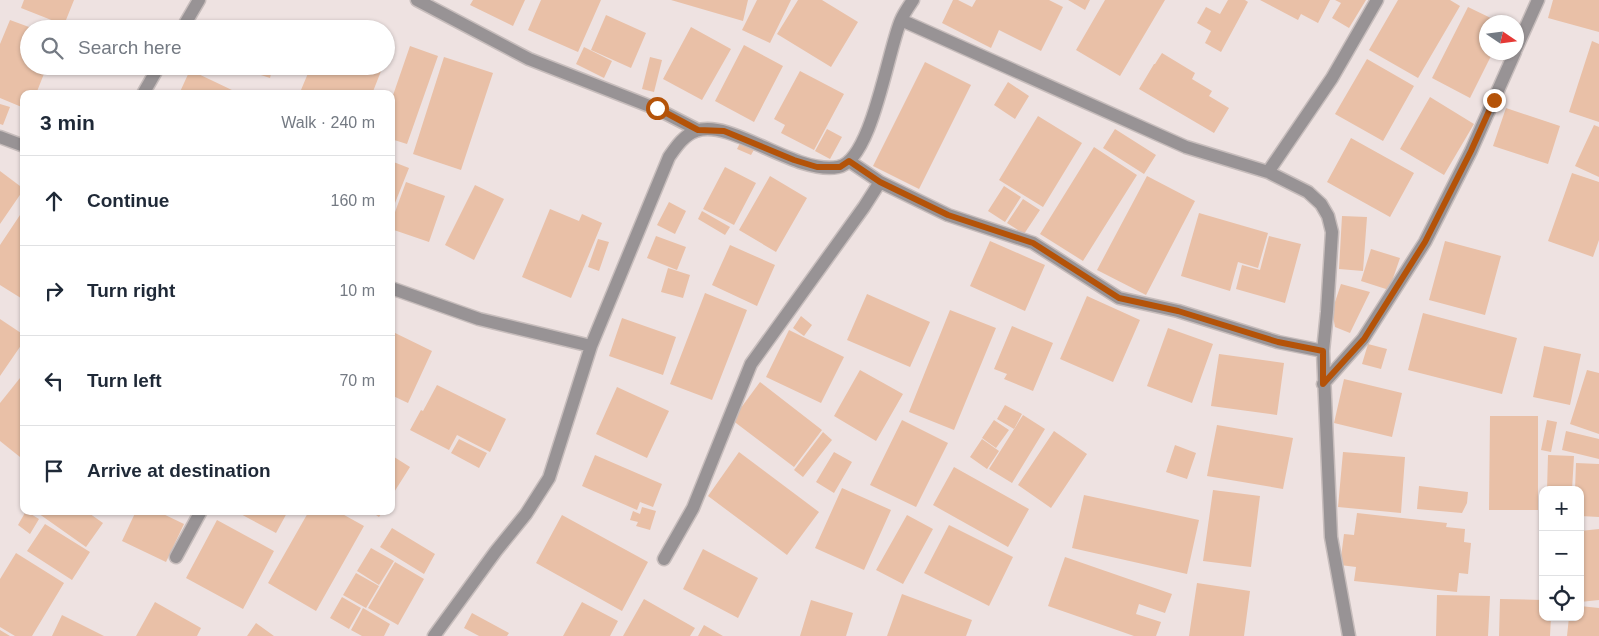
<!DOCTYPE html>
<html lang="en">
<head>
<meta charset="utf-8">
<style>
  :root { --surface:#fff; --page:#f6f6f7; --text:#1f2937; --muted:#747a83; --line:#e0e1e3 }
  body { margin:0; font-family:Helvetica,sans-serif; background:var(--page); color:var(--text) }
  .controls { position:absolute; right:15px; bottom:15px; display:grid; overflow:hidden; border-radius:10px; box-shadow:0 1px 4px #0004 }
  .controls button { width:45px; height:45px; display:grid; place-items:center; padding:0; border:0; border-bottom:1px solid var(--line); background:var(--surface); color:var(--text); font:25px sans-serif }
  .compass { position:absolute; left:1479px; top:15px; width:45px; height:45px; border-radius:50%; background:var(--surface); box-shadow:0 1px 4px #0004; rotate:103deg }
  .stop { position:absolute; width:15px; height:15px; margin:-11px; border:4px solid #b45309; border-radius:50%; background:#fff }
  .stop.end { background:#b45309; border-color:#fff; box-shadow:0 1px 5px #0008 }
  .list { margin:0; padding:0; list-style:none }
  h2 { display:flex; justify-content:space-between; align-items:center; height:65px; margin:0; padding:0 20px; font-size:21px }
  h2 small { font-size:16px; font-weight:400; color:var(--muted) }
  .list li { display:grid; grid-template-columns:32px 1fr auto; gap:15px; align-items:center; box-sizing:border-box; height:90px; padding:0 20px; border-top:1px solid var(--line) }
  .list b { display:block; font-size:19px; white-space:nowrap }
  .list em { font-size:16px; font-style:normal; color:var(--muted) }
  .icon { flex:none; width:28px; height:28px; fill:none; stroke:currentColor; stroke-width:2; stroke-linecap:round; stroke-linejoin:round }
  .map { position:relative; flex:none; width:1599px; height:636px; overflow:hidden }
  .search { position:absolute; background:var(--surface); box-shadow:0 1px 4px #0004; left:20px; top:20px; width:375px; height:55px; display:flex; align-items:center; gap:12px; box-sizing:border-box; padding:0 18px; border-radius:28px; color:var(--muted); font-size:19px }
  .panel { position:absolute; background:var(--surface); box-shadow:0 1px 4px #0004; left:20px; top:90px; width:375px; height:425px; border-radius:10px }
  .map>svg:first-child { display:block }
  .building { fill:#e9c0a7 }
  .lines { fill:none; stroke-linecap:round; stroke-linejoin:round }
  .minor-casing { stroke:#c7bdbc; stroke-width:15 }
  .minor { stroke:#989395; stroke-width:12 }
  .route { stroke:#b45309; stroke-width:6 }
</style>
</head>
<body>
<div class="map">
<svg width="1599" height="636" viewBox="0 0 1599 636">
  <rect width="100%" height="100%" fill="#eee2e1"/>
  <path class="building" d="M24 0H74L64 25 21 8Z
    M473 0H525L513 26 470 5Z
    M541 0H601L578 52 528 30Z
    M671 0H748L743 21Z
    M757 0H791L770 43 742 30Z
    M798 0H822L858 22 831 67 777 34Z
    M953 0H958L972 7 976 0H1049L1063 7 1041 51 999 30 991 48 942 23Z
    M1068 0H1090L1085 10Z
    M1105 0H1165L1120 76 1076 50Z
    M1228 0H1245L1248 2 1221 52 1205 43 1211 31 1197 23 1206 7 1220 14Z
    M1260 0H1330L1318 23 1301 14 1298 20Z
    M1335 0H1366L1349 28 1332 18 1341 3Z
    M1398 0H1450L1460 6 1418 78 1369 50Z
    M1553 0H1599V32L1548 18Z
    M1468 7 1499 22H1486V52H1493L1470 98 1432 78Z
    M606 15 646 33 631 68 591 50Z
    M10 20 29 27V66H47L36 94H24V108L0 98V44Z
    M329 20 350 29H325Z
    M212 25 223 28V29H205V26L211 28Z
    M691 27 731 49 702 100 663 79Z
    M1592 41 1599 44V122L1569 112Z
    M386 43 391 45 386 57Z
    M744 45 783 66 754 122 715 101Z
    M410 46 438 56 407 144 391 139V101Z
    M584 47 612 61 604 78 576 64Z
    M1162 53 1195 73 1192 79 1212 91 1209 96 1229 108 1214 133 1139 89 1154 64H1155Z
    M444 57 493 73 461 170 413 154Z
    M650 57 662 60 654 92 642 89Z
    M1367 59 1414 86 1383 141 1335 114Z
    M925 62 971 85 919 189 873 166Z
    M234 66H273L270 78Z
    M311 66H383L372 94H311L301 90Z
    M190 70 234 91 233 94H179Z
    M800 71 844 94 814 150 781 133 785 125 774 119Z
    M1008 82 1029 96 1015 119 994 105Z
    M1430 97 1474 124 1444 175 1400 149Z
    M0 104 10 107 3 125 0 124Z
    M1506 108 1560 126 1548 164 1493 146Z
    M1038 116 1082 143 1043 207 999 180Z
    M1594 125 1599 127V177L1575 166Z
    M827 129 842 137 830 159 815 151Z
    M1115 129 1156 155 1144 174 1103 148Z
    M1351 138 1414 173 1390 217 1327 182Z
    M741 141 755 148 751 155 737 149Z
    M1094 147 1137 175 1083 261 1040 234Z
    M391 161 409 168 391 213Z
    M725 167 756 183 734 225 703 209Z
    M0 171 24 189 0 224Z
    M1572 173 1599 182V240L1593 257 1548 241Z
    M770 176 807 198 776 252 739 230Z
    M1147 176 1195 201 1146 295 1097 270Z
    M406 182 445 196 429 242 391 229V223Z
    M475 185 504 199 474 260 445 245Z
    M1004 186 1021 197 1005 222 988 211Z
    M1023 199 1040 210 1024 234 1007 223Z
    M669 202 686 211 675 234 657 225Z
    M24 209V300L0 285V245Z
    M550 209 579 221 582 214 602 223 571 298 522 277Z
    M702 211 730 227 725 235 698 219Z
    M1199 213 1268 233 1258 268 1238 262 1230 291 1181 276Z
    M1342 216 1367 217 1363 271 1339 269Z
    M656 236 686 247 677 270 647 258Z
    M1269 236 1301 244 1285 303 1236 289 1242 265 1260 270Z
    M598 239 609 242 599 271 588 267Z
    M990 241 1045 265 1025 311 970 286Z
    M1445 241 1501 256 1485 315 1429 300Z
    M730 245 775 265 757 306 712 285Z
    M1371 249 1400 258 1389 290 1361 281Z
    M668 268 690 275 683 298 661 292Z
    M1341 284 1370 292 1350 333 1335 327 1332 311Z
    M705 293 747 310 712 400 670 384Z
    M867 294 930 322 910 367 847 340Z
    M1087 296 1140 320 1113 382 1060 359Z
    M950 310 996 328 954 430 909 412Z
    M1423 313 1517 338 1502 394 1408 370Z
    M801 316 812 325 804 336 793 328Z
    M622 318 676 337 663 375 609 356Z
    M0 319 24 335V341L0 376Z
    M1012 326 1053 343 1033 391 1004 379 1007 374 994 369Z
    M1168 328 1213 344 1192 403 1147 386Z
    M789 330 844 357 821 403 766 377Z
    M391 331 432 351 408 403 391 395Z
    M1368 344 1387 349 1381 369 1362 364Z
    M1544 346 1581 354 1570 405 1533 397Z
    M1219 354 1284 363 1277 415 1211 406Z
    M860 370 903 394 876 441 834 416Z
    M1587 370 1599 373V434L1570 424Z
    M24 373V451L20 457 0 441V403Z
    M1344 379 1402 393 1392 437 1334 423Z
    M760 382 822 430 794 467 732 420Z
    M437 385 506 419 490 452 457 435 449 450 410 430 421 410 423 411Z
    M617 387 669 411 647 458 596 434Z
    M1005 405 1022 414 1014 429 997 419Z
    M1023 415 1045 429 1012 483 989 469Z
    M1490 416H1538V510H1489Z
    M902 420 948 443 916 507 870 485Z
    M994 420 1009 430 996 448 982 438Z
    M1547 420 1557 422 1551 452 1541 450Z
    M1217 425 1293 438 1283 489 1207 476Z
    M1054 431 1087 454 1051 508 1018 485Z
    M1566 431 1599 439V459L1562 450Z
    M823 432 832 440 803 477 794 470Z
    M459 439 487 453 479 468 451 453Z
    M982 439 999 451 987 469 970 457Z
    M1175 445 1196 453 1187 479 1166 472Z
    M739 452 819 512 787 555 708 496Z
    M834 452 852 462 834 493 816 482Z
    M1343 452 1405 457 1401 513 1338 507Z
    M391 455 410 467 391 497Z
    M595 455 662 484 653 507 640 502 637 510 582 486Z
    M1548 455 1574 456 1572 490H1547Z
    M1576 463 1599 464V517L1580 516V490H1575Z
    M954 467 1029 509 1008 547 933 505Z
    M1419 486 1468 492 1467 503 1462 513 1417 509Z
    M842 488 891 510 864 570 815 548Z
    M1213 490 1260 496 1251 567 1203 561Z
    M1084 495 1199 520 1187 574 1072 548Z
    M642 507 656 511 650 530 636 526 638 522 630 520 633 511 640 514Z
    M26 511 39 519 30 534 18 525Z
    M35 511H86L103 523 86 547Z
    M136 511H157L184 524 166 562 122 541Z
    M235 511H288L276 533Z
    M309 511H337L364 526 316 611 268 583Z
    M370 511H383L379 517Z
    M1357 513 1447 523 1446 527 1465 529 1464 542 1471 543 1468 574 1459 573 1457 592 1354 581 1356 567 1340 565 1344 534 1354 535Z
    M562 515 648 562 622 611 536 563Z
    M907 515 933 529 903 584 876 570Z
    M217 520 274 551 243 609 186 578Z
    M45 524 90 552 72 580 27 551Z
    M949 525 1013 557 989 606 924 573Z
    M392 528 435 554 424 574 380 547Z
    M1599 529V600L1580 602V531Z
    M371 548 394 561 379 585 357 571Z
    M703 549 758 578 738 618 683 589Z
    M16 553 64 583 32 636H15L0 627V579Z
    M1065 557 1172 594 1165 613 1139 604 1136 614 1161 622 1156 636H1134L1048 606Z
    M395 562 424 579 398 625 368 608Z
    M356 573 379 586 366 608 343 595Z
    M1197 583 1250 591 1244 636H1189Z
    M902 594 972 620 966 636H887Z
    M1437 595 1490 596 1488 636H1436Z
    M342 597 361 608 349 629 330 618Z
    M644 599 695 628 690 636H623Z
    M1500 599 1543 600V617H1551L1550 636H1499Z
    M811 600 853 613 846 636H800Z
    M155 602 201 628 197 636H136Z
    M582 602 618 621 610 636H563Z
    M1580 606 1599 608V636H1567L1569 617H1580Z
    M363 608 390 624 384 636H362L351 630Z
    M472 613 509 633 507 636H479L464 628Z
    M62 615 104 636H52Z
    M256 623 274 636H247Z
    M704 625 723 636H698Z
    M0 630 10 636H0Z"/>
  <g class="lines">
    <g class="minor-casing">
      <path id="minor" d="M417 0 529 59 657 109 698 130
        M901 20 1186 147 1268 172 1308 192 1321 204 1328 216 1332 232 1327 312 1323 351 1331 537 1349 636
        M182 29 199 0
        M1516 49 1538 0
        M143 94 159 66
        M0 137 24 146
        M849 161 880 182 948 215 1033 243 1119 298 1178 311 1278 342 1323 351
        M1268 172 1332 78 1377 0
        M391 288 479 319 591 346
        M1323 384 1363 339 1425 242 1471 151 1515 52
        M176 557 201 511
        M664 559 693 508 751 364 864 207 880 182
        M434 636 496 551 526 514 549 478 591 346 669 157C676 147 684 135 696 131 731 118 795 175 838 167 872 161 888 49 901 20 904 13 909 6 913 0"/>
    </g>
    <use href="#minor" class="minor"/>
  </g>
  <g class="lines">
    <path class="route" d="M657 108 698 130 724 131 794 160 817 167H840L849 161 880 182 948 215 1033 243 1119 298 1178 311 1278 342 1323 351V384L1364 339 1425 242 1471 151 1494 100"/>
  </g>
</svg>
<div class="controls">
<button>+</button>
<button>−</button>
<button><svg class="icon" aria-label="locate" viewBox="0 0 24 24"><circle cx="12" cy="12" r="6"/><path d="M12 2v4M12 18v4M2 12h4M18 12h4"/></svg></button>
</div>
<svg class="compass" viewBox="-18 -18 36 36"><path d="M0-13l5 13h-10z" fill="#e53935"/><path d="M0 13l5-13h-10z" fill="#747a83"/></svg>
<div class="stop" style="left:657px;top:108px"></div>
<div class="stop end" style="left:1494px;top:100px"></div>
<div class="search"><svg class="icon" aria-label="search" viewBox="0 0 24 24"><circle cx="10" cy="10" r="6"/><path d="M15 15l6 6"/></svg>Search here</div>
<section class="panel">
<h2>3 min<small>Walk · 240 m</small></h2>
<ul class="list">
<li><svg class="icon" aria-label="ahead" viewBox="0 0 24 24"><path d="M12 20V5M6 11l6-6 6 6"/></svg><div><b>Continue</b></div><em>160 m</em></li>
<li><svg class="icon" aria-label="right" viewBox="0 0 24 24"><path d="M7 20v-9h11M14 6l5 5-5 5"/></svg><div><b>Turn right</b></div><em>10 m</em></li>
<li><svg class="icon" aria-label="left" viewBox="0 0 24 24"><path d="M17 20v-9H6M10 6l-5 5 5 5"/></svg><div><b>Turn left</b></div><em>70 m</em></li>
<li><svg class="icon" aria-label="arrive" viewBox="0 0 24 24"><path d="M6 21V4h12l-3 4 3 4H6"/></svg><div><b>Arrive at destination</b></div></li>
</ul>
</section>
</div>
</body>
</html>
